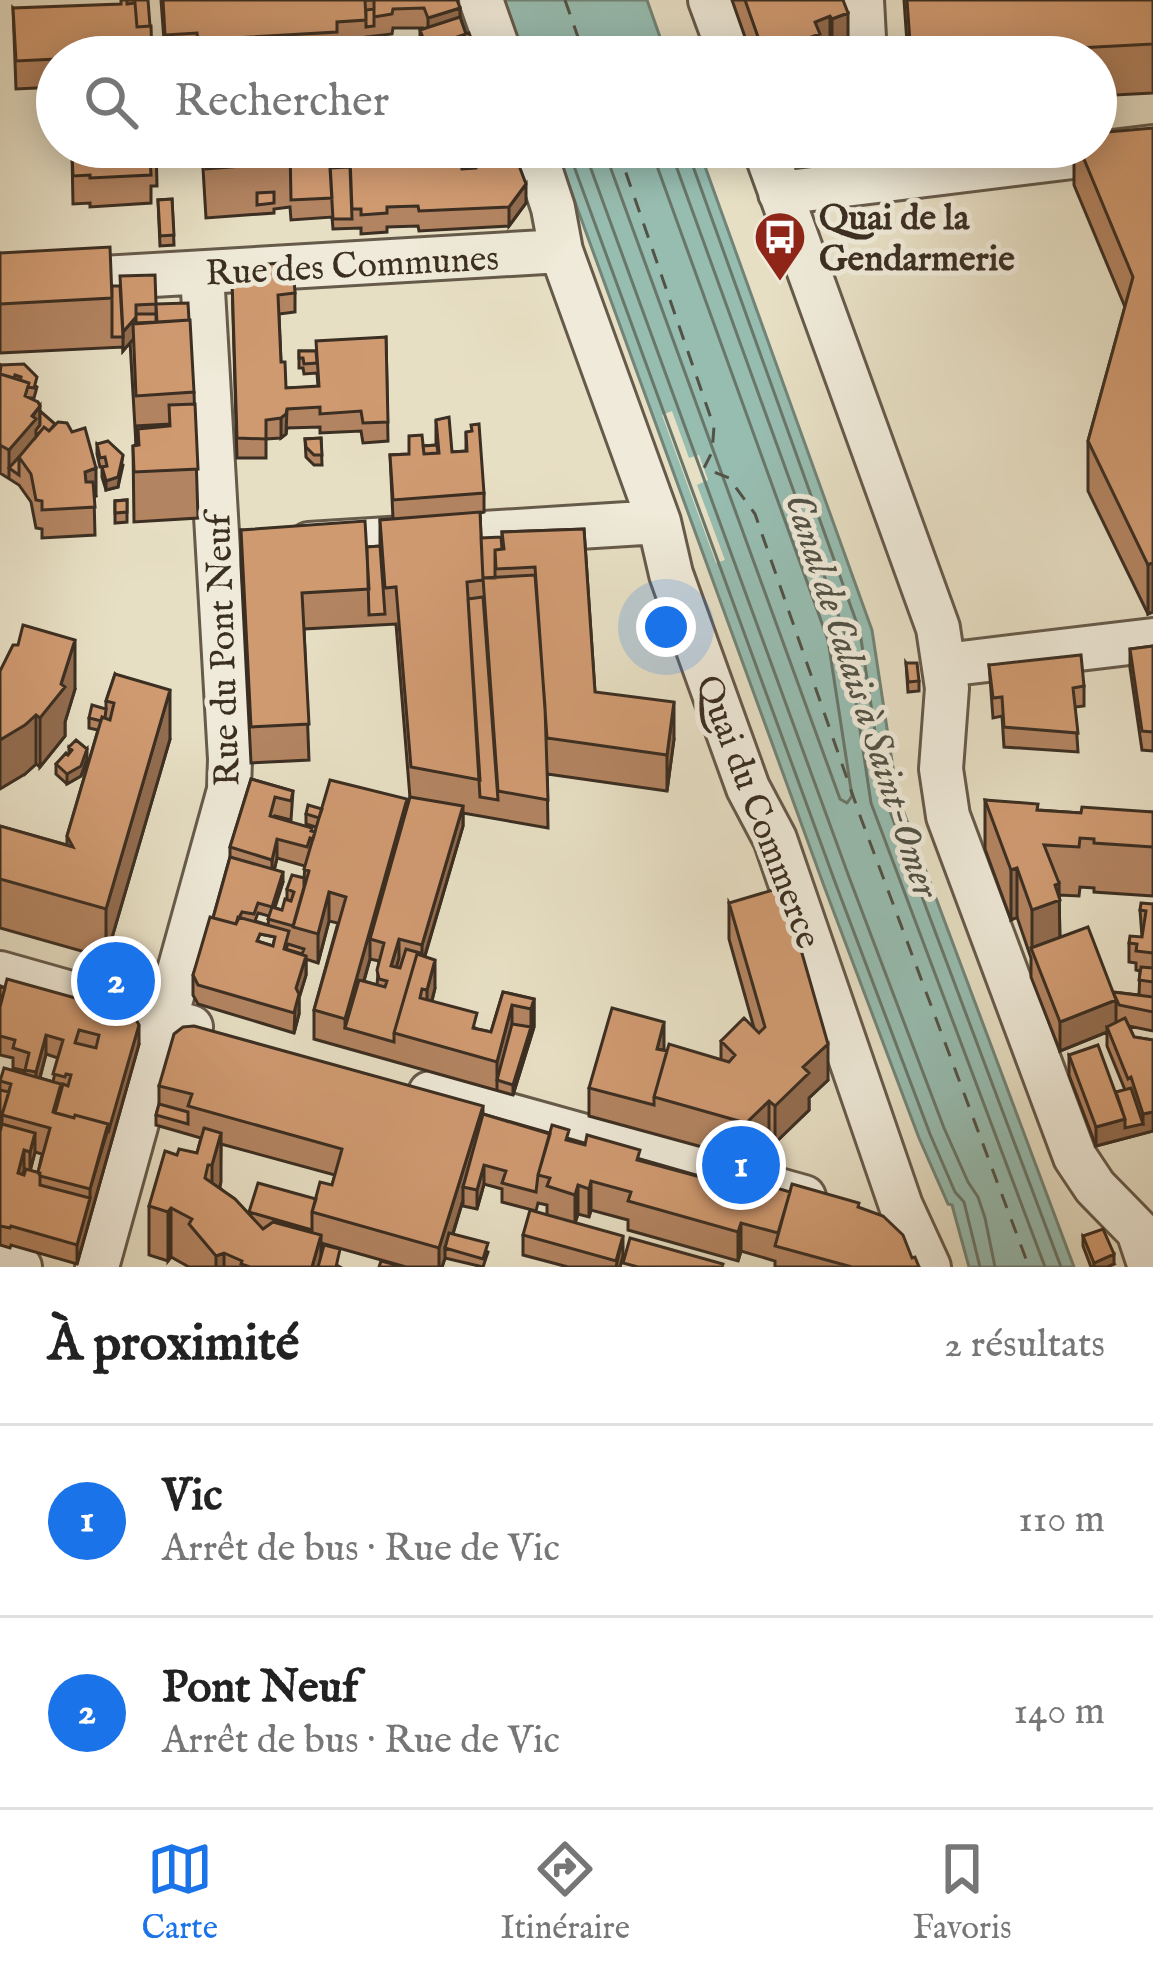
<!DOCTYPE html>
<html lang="fr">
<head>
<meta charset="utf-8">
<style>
  :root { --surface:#fff; --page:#f2f2f2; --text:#222; --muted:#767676; --line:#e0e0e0; --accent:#1a73e8 }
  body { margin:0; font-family:"IM FELL English",serif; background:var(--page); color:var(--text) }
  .you { position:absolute; left:666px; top:627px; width:42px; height:42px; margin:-30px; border:9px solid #fff; border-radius:50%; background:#1a73e8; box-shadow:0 0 0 18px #1a73e833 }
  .badge { display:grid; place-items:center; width:78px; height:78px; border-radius:50%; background:var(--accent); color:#fff; font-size:39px; font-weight:700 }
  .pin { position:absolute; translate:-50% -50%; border:6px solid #fff; box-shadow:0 3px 12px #0006 }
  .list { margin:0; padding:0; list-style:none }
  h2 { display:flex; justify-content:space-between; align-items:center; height:156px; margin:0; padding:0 48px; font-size:51px }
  h2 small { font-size:39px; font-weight:400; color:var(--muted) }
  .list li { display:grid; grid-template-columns:78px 1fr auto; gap:36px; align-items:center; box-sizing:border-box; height:192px; padding:0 48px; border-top:3px solid var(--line) }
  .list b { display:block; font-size:45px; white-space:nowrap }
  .list p { margin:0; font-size:39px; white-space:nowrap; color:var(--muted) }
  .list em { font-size:39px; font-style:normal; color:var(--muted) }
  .icon { flex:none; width:66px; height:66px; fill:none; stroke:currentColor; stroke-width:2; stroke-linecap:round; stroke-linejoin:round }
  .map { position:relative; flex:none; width:1153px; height:1267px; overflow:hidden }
  .search { position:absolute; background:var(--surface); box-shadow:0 6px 30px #0003; left:36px; right:36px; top:36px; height:132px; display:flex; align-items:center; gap:30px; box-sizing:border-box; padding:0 42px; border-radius:66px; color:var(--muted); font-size:45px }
  .sheet { height:540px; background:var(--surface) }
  nav { display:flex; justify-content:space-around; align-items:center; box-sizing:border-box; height:168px; border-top:3px solid var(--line); background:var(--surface); font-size:33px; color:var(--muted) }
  nav a { display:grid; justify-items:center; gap:6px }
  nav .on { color:var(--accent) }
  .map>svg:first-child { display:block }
  .water { fill:#97bdb1; stroke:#728478; stroke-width:3 }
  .pier { fill:#e7dfc4 }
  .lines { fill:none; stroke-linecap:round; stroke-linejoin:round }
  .shore { stroke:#69766a; stroke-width:3 }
  .ferry { stroke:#525246; stroke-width:3; stroke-dasharray:15 12; stroke-linecap:butt }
  .minor-casing { stroke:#665a4a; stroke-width:48 }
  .minor { stroke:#efead9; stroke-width:42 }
  .wall { fill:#b38461; stroke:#3b2e22; stroke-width:3; fill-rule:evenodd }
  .shaded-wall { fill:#926c4f; stroke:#3b2e22; stroke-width:3 }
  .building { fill:#d09a71; stroke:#3b2e22; stroke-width:3; fill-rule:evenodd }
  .labels { text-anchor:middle; stroke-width:10; stroke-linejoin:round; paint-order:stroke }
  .poi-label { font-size:36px; font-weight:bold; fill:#3b2e22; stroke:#efead9; text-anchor:start }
  .street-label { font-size:36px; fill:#3b2e22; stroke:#efead9 }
  .water-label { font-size:39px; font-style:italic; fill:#525246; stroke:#efead9 }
</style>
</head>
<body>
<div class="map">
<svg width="1153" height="1267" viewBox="0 0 1153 1267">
  <rect width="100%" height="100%" fill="#e7dfc4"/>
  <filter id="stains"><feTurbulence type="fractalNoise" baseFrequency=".00167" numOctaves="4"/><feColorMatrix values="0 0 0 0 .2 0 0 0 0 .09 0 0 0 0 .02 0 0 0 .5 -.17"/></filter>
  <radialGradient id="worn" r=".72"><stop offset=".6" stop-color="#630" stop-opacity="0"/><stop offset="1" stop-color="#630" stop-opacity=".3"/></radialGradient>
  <path class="water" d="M500 0H647L667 57H521Z
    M555 147H698L872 630 897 794 1074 1267H969L952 1205 948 1204 919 1138 824 886Z"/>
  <path class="pier" d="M672 411 689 458 699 455 708 480 697 485 725 560 716 563 662 415Z"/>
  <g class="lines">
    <path class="shore" d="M567 147 835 882 930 1134 955 1192 964 1202 980 1267
      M583 147 849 877 944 1128 968 1182 978 1197 985 1218 995 1267
      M603 147 840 799 847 803 852 796 828 640 657 166 655 147
      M673 147 674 160 846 636 871 803 1045 1267
      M688 147 689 155 860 632 885 798 1061 1267"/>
    <path class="ferry" d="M565 0 585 57
      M617 147 714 427 712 452 704 468 729 478 755 514 859 813 1029 1267"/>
    <g class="minor-casing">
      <path id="minor" d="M481 0 501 57
        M710 0 731 57
        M862 0 865 57
        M533 147 553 208 561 251 659 522 671 574 748 788 775 839 901 1206 929 1267
        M764 147 938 628 947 688 941 769 948 816 1075 1157 1095 1187 1138 1231 1150 1267
        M780 193 1153 147
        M0 284 561 251
        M309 544 659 522
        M945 665 1153 640
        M0 973 191 1027
        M430 1093 804 1197
        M0 1261 20 1267
        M97 1267 229 790 230 759 202 273"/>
    </g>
    <use href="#minor" class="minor"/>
  </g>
  <path class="wall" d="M161 0H457L460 17 466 34 478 57H425L420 40V30L424 28H393L392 34 366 37V39L337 42V52L241 57H198L197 52 165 54Z
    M732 0H843L848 49 832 56 830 52 820 57H752Z
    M904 0H1153V93L1096 96V57H908Z
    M13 8 57 57V87L16 89Z
    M1153 128V612L1148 614 1088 491V441L1125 307 1074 185V147H1096Z
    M87 147H156L157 186H151V203L90 207V203L73 204 72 153 87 152Z
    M197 147H329L330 168 350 167 385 157 416 164 462 169 478 166 477 164 468 167 460 147H512L526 203 509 226 419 231 418 226 387 227V232L361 234V228L333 229 332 217 291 220 290 207 274 209V213L206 218 202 152H197Z
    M172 199 174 245 160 246 158 200Z
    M0 253 112 286 156 304 194 392 198 518 134 522 133 446 136 445 130 342 123 351V347L0 353Z
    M232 279 295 293V312L279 314 281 362 286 388 318 387 317 373 304 374 303 368H299V351H316L386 337 388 441 363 443 361 431 320 433V427L287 428 286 434 281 438 266 439V458H237Z
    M1 365 37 387 34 398H29L96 496 94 497 95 535 42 538V529L36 528 31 502 19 485 0 473Z
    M436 420 452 452 466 451V432L484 493V512L480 513 481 538 502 549V532L584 529 595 692 674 739 667 791 547 774V772L548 828 463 813V826L425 956 435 988 432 1001 477 1029 491 1032 503 992 534 999V1027L513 1095 314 1039V1010L338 923 329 921 318 963 306 959V975L299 998V1014L294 1033 198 1004 193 995V975L213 918 230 857V847L251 779 293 791 291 820 275 816V818L315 832 316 827 306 824V814L322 809 407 808 410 798 396 624 304 629 309 760 251 763 241 566V530L367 547 380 546V520L393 519 390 455 409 454 423 446 436 445ZM277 858 305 866 304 878 287 889V899L282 910 274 908 283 882 274 870ZM258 913 269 916 268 925 255 921ZM260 934 275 937 273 946 257 941ZM370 959 379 961 377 985 364 981Z
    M321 438 322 465H314L306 457 305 439Z
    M97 444 123 465 118 487 106 490 102 477V467H100L97 454Z
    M127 500V522L115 523V501Z
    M1153 646V751L1142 750 1130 668V649Z
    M906 663 919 681V691L908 692Z
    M989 665 1084 686V706L1075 707 1078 752 1004 747 1002 716 993 718Z
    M0 671 75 689 65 722V736L40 767 36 764 25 774Z
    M115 674 170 739 106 958 0 928V826L67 845V836L98 730 89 728V718L106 709V701Z
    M69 747 87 759 81 776 67 784 56 774V764L69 753Z
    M985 800 1038 810 1081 813 1153 812V896L1094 892V888L1080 887 1079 896 1059 895 1060 937 1113 992 1139 995 1140 971 1136 970V963L1129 962V943L1142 937 1140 910 1153 904V1031L1129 1026 1134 1037 1153 1040V1131L1096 1146 1069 1075V1055L1116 1092 1125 1090 1107 1046V1032L1060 1051 1031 977V958L1017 917 1011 920 985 849Z
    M729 903 828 1080 809 1098V1110L775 1143 769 1137 746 1159 589 1116V1088L664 1050 721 1060V1041L754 1028 729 939Z
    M0 986 139 1044 77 1264 11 1245 10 1248 0 1245V1081L25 1074V1071L13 1068V1058L0 1055ZM46 1054 58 1058 53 1082 40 1078ZM35 1152 42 1154 38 1173 30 1170Z
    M159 1086 483 1114 748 1190 790 1192 859 1208 912 1258 919 1267H775V1261L741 1251 738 1261 628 1230V1220L591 1210 589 1217 578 1214 575 1223 623 1256 620 1267H568L523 1255V1235L547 1214V1205L538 1203 536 1211 502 1202V1189L484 1184 477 1209 463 1206V1200L453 1234 488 1252 483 1267 445 1258 442 1267H406L321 1243V1256L340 1267H189L171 1257 168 1261 149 1255V1206L177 1155 197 1153 201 1138 156 1125V1115L159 1104ZM221 1144 335 1175 332 1185 316 1199 249 1214 220 1188Z
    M1083 1236 1114 1264 1107 1267H1091L1083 1246Z"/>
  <path class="shaded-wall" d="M460 8V27L428 37V18Z
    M848 13V49L832 56V19Z
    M830 16V52L820 57H764V54L815 22Z
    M477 154V164L468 167V157Z
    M526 184V203L509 226V207Z
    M136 317V336L123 351V332Z
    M40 406V435L9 468V478V450Z
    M287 409 286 434 281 438V418Z
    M123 455 118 487 106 490V481Z
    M96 468V496L85 500V472Z
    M1153 562V612L1148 614V565Z
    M75 640V689L65 722V736L40 767V718L61 684Z
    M170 690V739L106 958V909Z
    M674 702V739L667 791V755Z
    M36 715V764L25 774 0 789V740Z
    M87 749V759L81 776 67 784V774Z
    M407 799V828L370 939V959L350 1029 345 1028V1019Z
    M463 806V826L422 965V945Z
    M277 839V858L272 880V860Z
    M1017 868V917L1011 920V870Z
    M283 872V882L272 917V907Z
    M1059 883 1060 949 1032 950V910L1055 885Z
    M329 892V921L318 963V934Z
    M399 939V958L391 986V966Z
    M306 956V975L299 998V1014L294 1033 296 988Z
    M435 960V988L427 1019V990Z
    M534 999V1027L513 1095V1085L531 1028V1009Z
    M1116 1000V1029L1107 1027V1032L1060 1051V1022Z
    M512 1005V1034L497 1080V1090V1062Z
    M664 1022V1050L657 1049Z
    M139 1025V1044L77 1264V1245L90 1198V1189Z
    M46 1035V1054L36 1092V1072Z
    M828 1044V1080L809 1098V1110L775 1143V1106L803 1067Z
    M769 1101V1137L746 1159V1123Z
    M483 1106V1134L463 1187V1200L448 1249 445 1248V1258L442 1267H439V1248Z
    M1153 1112V1131L1096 1146V1127L1125 1119 1143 1124V1114Z
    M35 1133V1152L30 1172V1152Z
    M221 1133V1182L212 1214V1165Z
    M24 1150V1170L18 1193V1173Z
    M484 1165V1184L477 1209V1190Z
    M591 1181V1210L589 1217V1189Z
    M578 1185V1214L575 1223V1195Z
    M171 1208V1257L168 1261V1212Z
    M741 1223V1251L738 1261V1232Z
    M321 1235V1267H312Z
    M623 1236V1256L620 1267H616Z
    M224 1253V1267H216V1256Z
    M1114 1254V1264L1107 1267H1094V1263Z"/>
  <path class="building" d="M121 0H127V4L135 3 137 27 151 26 152 57H57V59L16 61 13 8 121 4Z
    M127 0H148L150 26 137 27 135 3 127 4Z
    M163 0H374H365L366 20 337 22V32L198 40 197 33 165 35Z
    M374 0H457L460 8 428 18 424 8 393 9 392 14 374 17Z
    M745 0H843L848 13 832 19 830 16 815 22 820 34 764 54Z
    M907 0H1153V44L911 57Z
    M374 9V26L366 27V10Z
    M460 17 466 34 427 48 420 30Z
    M469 33 478 57H428L425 48Z
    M1153 128V562L1148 565 1088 441 1133 277 1079 147H1096V133Z
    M88 147H156L157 157 150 158 151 175 90 178V175L73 176 72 153 88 152Z
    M205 147H290V158L274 160V153L257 154V165L206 169Z
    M290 147H329L332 198 291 200Z
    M464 147H477V154L468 157Z
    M478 147H512L526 184 509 207 419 211 418 206 387 207V213L361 215V209H352L350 158H359V154L385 153V157L415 156 416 164 461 162 462 169 476 168 482 160Z
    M350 167 352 219H333L330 168Z
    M274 192V203L257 205V193Z
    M172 199 174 235 160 236 158 200Z
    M110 247 112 298 0 304V253Z
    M293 262 295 293 278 295 281 362H285L286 388 319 386 316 341 386 337 388 422 363 423 361 411 320 414V407L287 409 286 414 281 418 266 420V439L237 438 232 279 240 266Z
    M155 275 156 304 188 303 189 320 157 322 156 304 136 305V317L123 332 120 276Z
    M112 286H120L123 337H112Z
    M156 304V322L136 323V314H156Z
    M190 320 194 392 136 396 133 324Z
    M299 351H316L317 363 304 364 303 358H299Z
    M24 364 37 377 34 388 28 387 29 383 20 380 21 377 15 375 14 378 0 374 1 365Z
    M0 374 29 383 25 396 38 402 40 406 32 416 36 419 9 450 0 445Z
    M195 404 198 469 134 472 133 446 139 445 138 429 170 426 169 405Z
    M40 411 55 424 49 431 44 427 36 437V430L40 425Z
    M449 417 452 452 467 451 466 432 472 431 471 425 479 424 484 493 393 500 390 455 409 454V436L422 435 424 454 439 453 436 420Z
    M58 422 67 423 72 432 85 428 96 468 85 472 86 482H93L95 507 42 510V501L36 500 31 474 19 457 44 427 49 431Z
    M169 424V426L138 429V445H136V426Z
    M321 438 322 455H314L306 447 305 439Z
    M108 441 123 455 118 477 106 481 102 467 107 466 105 457 100 458 97 444Z
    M437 445 438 453 424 454 423 446Z
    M19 457V475L9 468Z
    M127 500V512L115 513V501Z
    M480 512 483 580 467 582 480 780 411 767 396 587 385 588 380 520Z
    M365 521 369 589 302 593 309 724 251 727 241 530Z
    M584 529 595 692 674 702 667 755 547 738 535 567 496 569 495 550 504 549 502 532Z
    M501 537 502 549 495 550V578H483L481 538Z
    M380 546 385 614 369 615 367 547Z
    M535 575 545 707 548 800 498 791 483 578Z
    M483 597 498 800 480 797 468 599Z
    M23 625 75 640 61 684 65 687 40 718 36 715 25 725 0 740V671L13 645H18Z
    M1153 646V732L1142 731 1130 649Z
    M1081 655 1084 686 1073 688 1078 733 1004 727 1002 697 993 698 989 665Z
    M906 663H917L919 681 908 682Z
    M115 674 170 690 106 909 0 879V826L73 847 67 836 102 717 110 720 114 703 106 701Z
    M92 705 106 709 105 718 102 717 101 721 89 718Z
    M76 740 87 749 81 766 67 774 56 764 66 753 68 755 72 750 69 747Z
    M251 779 293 791 291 801 275 797 270 816 312 828 311 831 315 832 313 839 310 838 307 847 277 839 272 860 230 847Z
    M330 780 407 799 345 1019 314 1010 346 897 329 892 318 934 293 927 309 871 304 869Z
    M410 797 463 806 422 945 399 939 391 966 400 968 406 949 420 953V955L417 954 394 1033V1042L345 1028 359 980 385 987 387 981 379 979 377 970 384 943 370 939Z
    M985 800 1038 804 1037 810 1081 813 1082 807 1153 812V847L1094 843V839L1080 838 1079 847 1044 845 1059 883 1055 885 1060 900 1032 910 1017 868 1011 870Z
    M308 805 322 809 319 818 306 814Z
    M230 857 283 872 272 907 258 903 254 914 242 912 236 924 213 918Z
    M292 875 304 878V887L293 926 268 919 272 907 282 910 285 899 291 901 294 892 287 889Z
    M783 887 828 1044 803 1067 809 1073 775 1106 769 1101 746 1123 654 1097 669 1044 729 1062 735 1055 721 1041 744 1018 759 1033 765 1027 729 903Z
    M1141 903 1153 904V953L1136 951 1137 944 1129 943 1130 936 1142 937 1146 911 1140 910Z
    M210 917 236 924 238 917 289 931 284 949 306 956 296 988 299 994 294 1013 198 985 193 975ZM260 934 275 937 273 946 257 941Z
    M1088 927 1116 1000 1060 1022 1031 948Z
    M288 944 304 949 302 954 286 949Z
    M417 954 435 960 427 990 422 989 420 998 477 1013 473 1028 491 1032 503 992 534 999 531 1009 512 1005 497 1062 394 1033Z
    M1141 967 1153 968V982L1139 980Z
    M7 979 133 1014 139 1025 108 1133V1124L75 1115 74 1118 55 1113 63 1084 68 1086 71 1075 66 1074 65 1077 53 1074 63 1040 46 1035 36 1072 25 1070 29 1053 13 1048 15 1040 0 1036V1007ZM79 1030 99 1035 96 1048 75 1043Z
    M0 986 5 988 0 1007Z
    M1113 992 1153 997V1012L1119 1005Z
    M612 1008 664 1022 657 1049 667 1051 654 1097V1105L589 1088Z
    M1125 1018 1134 1037 1153 1040V1112L1143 1114 1131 1077 1128 1079 1107 1027Z
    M512 1024 531 1027 513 1085 497 1080Z
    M194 1026 483 1106 439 1248 312 1212 320 1182 332 1185 342 1149 188 1106 192 1094 159 1086 174 1034 183 1027Z
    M1098 1045 1125 1119 1096 1127 1069 1055Z
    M4 1068 61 1084 53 1112 74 1118 75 1115 108 1124 90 1189 40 1176 38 1172 50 1128 2 1115 11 1084 0 1081Z
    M1131 1088 1143 1124 1125 1128V1119L1116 1092Z
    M0 1090 9 1092 2 1115V1124H0Z
    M159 1104 188 1112V1124L156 1115Z
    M483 1114 550 1134 538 1175 536 1192 502 1183 506 1171 484 1165 477 1190 463 1187Z
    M2 1124 35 1133 30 1152 24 1150 18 1173 24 1175 26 1169 40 1173V1185L90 1198 77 1245 11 1226 10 1228 0 1226V1132Z
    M552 1125 569 1130 566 1140 585 1145 587 1135 640 1150 637 1160 748 1190 750 1180 790 1192 778 1233 741 1223 738 1232 628 1201 631 1192 591 1181 589 1189 578 1185 575 1195 547 1186 550 1178 538 1175Z
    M204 1128 221 1133 212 1165H208L205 1178 235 1199 263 1229 273 1222 321 1235 312 1267H250L241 1264 242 1261 224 1253 216 1256 189 1224 192 1219 171 1208 168 1212 149 1206 165 1151 177 1155 179 1149 197 1153Z
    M258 1183 316 1199 312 1212V1230L249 1212Z
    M792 1184 859 1203 858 1207 883 1216 903 1235 912 1258 915 1257 919 1267H852L775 1246Z
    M530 1210 623 1236 616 1261 523 1235Z
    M1103 1229 1114 1254 1094 1263 1083 1236Z
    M449 1233 488 1243 483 1259 445 1248Z
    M630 1238 723 1264 722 1267H638L623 1263Z
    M324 1245 340 1249 336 1267H318Z
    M381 1261 404 1267H379Z"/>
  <defs>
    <g id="bus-pin" transform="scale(2.7)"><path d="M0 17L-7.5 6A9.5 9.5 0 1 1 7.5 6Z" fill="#8f2418" stroke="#efead9"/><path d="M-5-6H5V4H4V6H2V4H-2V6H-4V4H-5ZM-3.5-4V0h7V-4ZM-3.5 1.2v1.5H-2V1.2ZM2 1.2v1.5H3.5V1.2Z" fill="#fff"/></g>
  </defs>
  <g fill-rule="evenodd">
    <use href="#bus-pin" x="780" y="237"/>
  </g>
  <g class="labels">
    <g class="poi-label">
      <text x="819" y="229">Quai de la<tspan x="819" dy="41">Gendarmerie</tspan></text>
    </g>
    <g class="street-label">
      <text transform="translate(352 264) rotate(-3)" y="13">Rue des Communes</text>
      <text transform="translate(221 650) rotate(-92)" y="13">Rue du Pont Neuf</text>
      <text transform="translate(760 811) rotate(69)" y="13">Quai du Commerce</text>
    </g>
    <g class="water-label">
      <text transform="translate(864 695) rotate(72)" y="14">Canal de Calais à Saint-Omer</text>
    </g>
  </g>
  <rect width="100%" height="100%" filter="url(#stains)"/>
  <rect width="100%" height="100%" fill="url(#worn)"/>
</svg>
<div class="you"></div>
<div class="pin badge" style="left:741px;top:1165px">1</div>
<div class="pin badge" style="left:116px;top:981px">2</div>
<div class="search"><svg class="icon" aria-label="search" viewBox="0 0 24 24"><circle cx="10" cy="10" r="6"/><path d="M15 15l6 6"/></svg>Rechercher</div>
</div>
<section class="sheet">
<h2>À proximité<small>2 résultats</small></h2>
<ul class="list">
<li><span class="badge">1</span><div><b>Vic</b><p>Arrêt de bus · Rue de Vic</p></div><em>110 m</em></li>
<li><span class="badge">2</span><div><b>Pont Neuf</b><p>Arrêt de bus · Rue de Vic</p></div><em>140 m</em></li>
</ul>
</section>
<nav>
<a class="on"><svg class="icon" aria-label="map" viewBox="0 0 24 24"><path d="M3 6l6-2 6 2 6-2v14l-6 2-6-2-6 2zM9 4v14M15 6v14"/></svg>Carte</a>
<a><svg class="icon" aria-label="directions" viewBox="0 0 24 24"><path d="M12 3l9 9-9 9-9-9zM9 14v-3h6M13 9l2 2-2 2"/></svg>Itinéraire</a>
<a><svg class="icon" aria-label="saved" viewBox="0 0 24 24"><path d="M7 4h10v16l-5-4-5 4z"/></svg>Favoris</a>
</nav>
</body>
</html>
